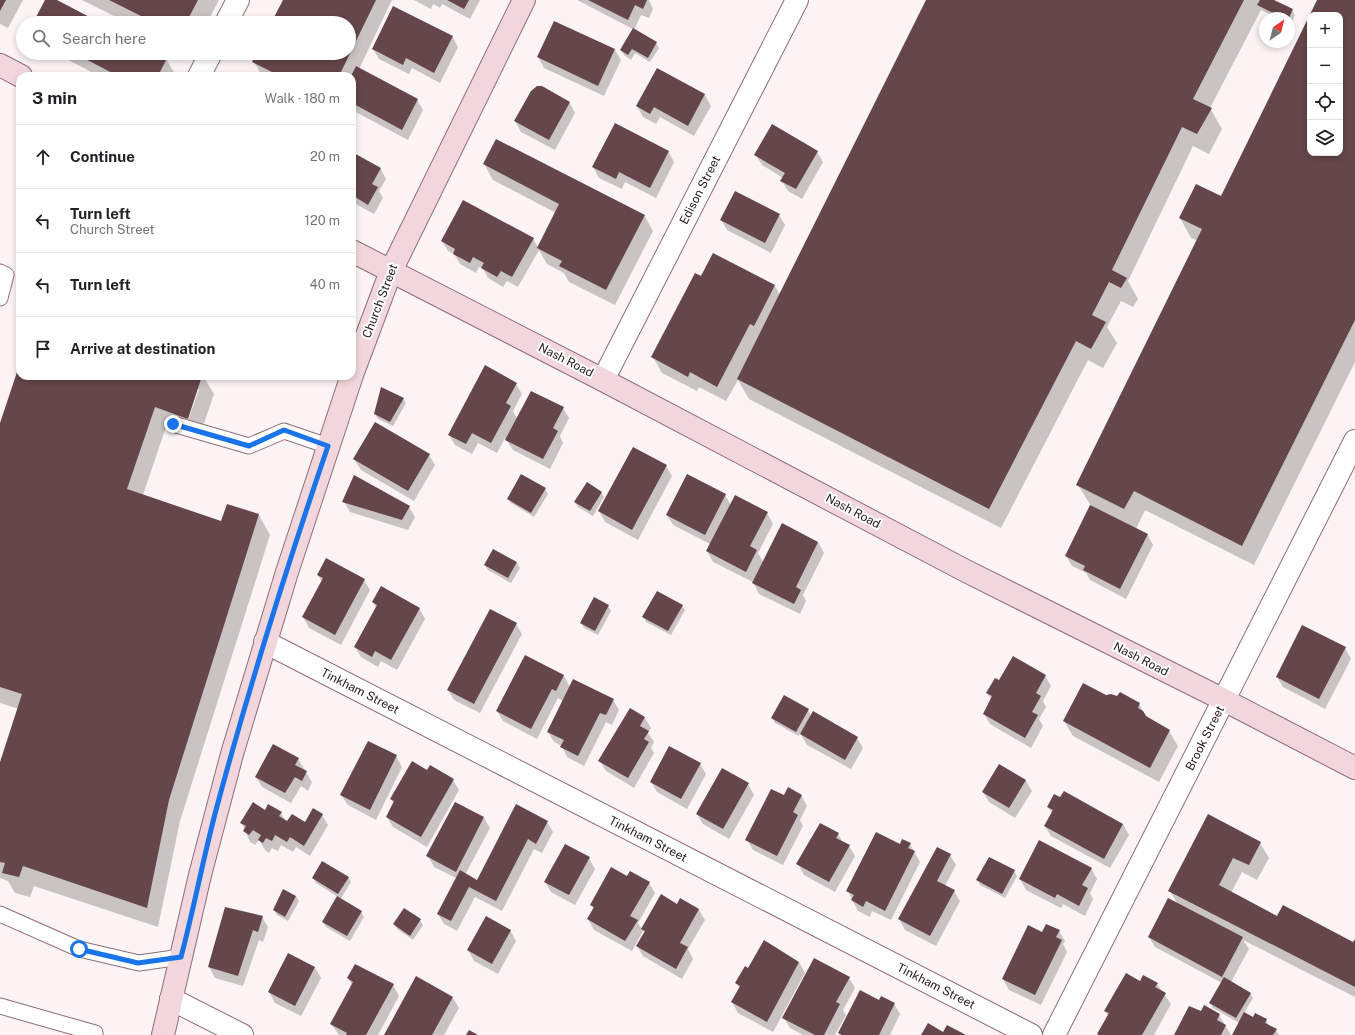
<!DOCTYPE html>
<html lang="en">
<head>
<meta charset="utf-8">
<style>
  :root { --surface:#fff; --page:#f6f6f6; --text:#202124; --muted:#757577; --line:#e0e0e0 }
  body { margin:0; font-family:"Public Sans",sans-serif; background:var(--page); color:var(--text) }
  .controls { position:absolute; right:12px; top:12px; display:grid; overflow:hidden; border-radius:8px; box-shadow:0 2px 6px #0003 }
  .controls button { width:36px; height:36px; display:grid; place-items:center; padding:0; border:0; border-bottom:1px solid var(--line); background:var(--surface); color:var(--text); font:20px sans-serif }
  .compass { position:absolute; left:1259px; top:12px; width:36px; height:36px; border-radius:50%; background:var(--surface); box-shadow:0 2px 6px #0003; rotate:35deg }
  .stop { position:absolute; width:12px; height:12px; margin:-9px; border:3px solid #1a73e8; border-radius:50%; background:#fff }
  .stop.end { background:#1a73e8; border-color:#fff; box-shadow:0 1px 4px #0008 }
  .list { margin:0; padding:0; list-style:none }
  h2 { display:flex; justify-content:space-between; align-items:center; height:52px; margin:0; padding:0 16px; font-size:17px }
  h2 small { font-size:13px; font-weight:400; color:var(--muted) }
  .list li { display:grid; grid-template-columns:26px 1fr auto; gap:12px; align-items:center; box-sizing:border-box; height:64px; padding:0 16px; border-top:1px solid var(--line) }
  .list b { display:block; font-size:15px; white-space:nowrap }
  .list p { margin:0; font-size:13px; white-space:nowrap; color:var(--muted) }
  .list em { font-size:13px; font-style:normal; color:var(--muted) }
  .icon { flex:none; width:22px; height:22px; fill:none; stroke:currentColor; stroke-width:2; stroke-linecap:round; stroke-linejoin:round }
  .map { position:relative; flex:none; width:1355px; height:1035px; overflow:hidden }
  .search { position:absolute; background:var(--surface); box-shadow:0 2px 6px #0003; left:16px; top:16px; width:340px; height:44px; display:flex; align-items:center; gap:10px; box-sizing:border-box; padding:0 14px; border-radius:22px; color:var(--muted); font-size:15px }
  .panel { position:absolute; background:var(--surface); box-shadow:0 2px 6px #0003; left:16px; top:72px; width:340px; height:308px; border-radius:12px }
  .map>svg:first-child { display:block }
  .shadow { fill:#0003; fill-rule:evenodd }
  .building { fill:#65464a; fill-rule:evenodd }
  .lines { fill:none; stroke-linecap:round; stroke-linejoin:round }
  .service-casing { stroke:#906e72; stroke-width:17 }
  .minor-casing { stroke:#906e72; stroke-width:24 }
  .secondary-casing { stroke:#906e72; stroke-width:24 }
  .service { stroke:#fff; stroke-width:15 }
  .minor { stroke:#fff; stroke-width:22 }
  .secondary { stroke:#f1d7db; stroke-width:22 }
  .route { stroke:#1a73e8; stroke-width:5 }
  .labels { text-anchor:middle; stroke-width:4; stroke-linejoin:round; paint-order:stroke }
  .street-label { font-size:12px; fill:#241718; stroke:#fff }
</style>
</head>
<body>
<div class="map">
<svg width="1355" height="1035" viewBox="0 0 1355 1035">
  <rect width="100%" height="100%" fill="#fcf4f4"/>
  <path class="shadow" d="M0 0H23L8 28 0 24Z
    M46 0H55L99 23H41L37 17Z
    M82 0H219L207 23H128Z
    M284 0H392L359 69 417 100 423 110 408 140 352 110V76H262L254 62 258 53H349V23H273Z
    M414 0H480L470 19 442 4 440 8 433 4 431 9Z
    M577 0H649L653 9 649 18 641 15 634 30 656 43 659 48 650 62 635 53 631 60 624 55 621 50 633 29Z
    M928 0H1272L1292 10 1295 15 1290 25 1289 18H1277L1261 10 1210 108 1222 129 1209 154 1193 146 1128 281 1138 299 1133 307 1121 301 1107 327 1117 343 1103 368 1088 360 1001 528 749 399 738 380 726 401 699 387 697 391 662 373 653 357 714 254 775 286 780 295Z
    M1318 0H1355V362L1254 565 1145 510 1136 529 1147 534 1153 545 1126 599 1090 580 1086 573 1072 566 1066 556 1091 506 1078 485 1198 241 1191 238 1180 218 1221 198 1310 17V153H1340V15H1311Z
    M452 36 458 47 440 83 412 68 409 74 379 59 373 49Z
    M615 50 621 60 604 96 544 68 538 57Z
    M55 53H156L166 59 175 74 174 76H99Z
    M657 69 705 95 711 106 694 136 660 117 656 124 643 117 637 106Z
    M569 102 575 113 555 150 521 132 515 121Z
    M668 151 674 162 656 198 625 182 622 189 599 178 593 167Z
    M817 152 823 162 802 199 788 191 782 181 783 178 762 165 756 155Z
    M352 153 380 168 386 179 379 191 383 198 374 214 352 202Z
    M484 164 644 215 653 231 615 305 569 282 564 273 547 264 539 250 518 287 507 281 503 287 488 278 483 268 479 267 476 273 460 264 454 254 448 251 442 241 533 239 538 247 556 213 493 180Z
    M779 215 785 225 771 253 727 230 721 220Z
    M20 366V376H203L214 394 199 438 166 427 143 495 222 522 228 505 259 515 270 535 180 821 158 927 34 886 30 897 15 893 8 881 0 878V765L19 709 0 703V426ZM196 389H199L187 424 185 423Z
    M516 384 522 394 513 411 517 419 563 408 569 418 560 436 563 443 550 469 513 450 505 438 497 453 478 443 472 454 455 445 449 435Z
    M403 398 406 403 393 426 378 419 375 414Z
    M429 455 435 465 414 501 361 470 354 459Z
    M666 466 672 476 638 540 605 522 599 511Z
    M545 489 548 494 534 517 511 503 508 498Z
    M601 492 604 497 593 516 578 507 575 502Z
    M725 495 731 505 767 513 773 524 758 553 763 562 818 542 824 553 803 595 806 601 800 614 759 594 753 582 713 562 707 551 710 544 673 525 667 515Z
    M344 502 409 507 415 517 408 530 350 512Z
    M493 550 517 563 520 568 511 583 488 570 485 565Z
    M318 575 364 580 370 590 341 645 309 628 303 617 322 582Z
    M373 602 419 608 425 619 397 670 381 661 378 667 361 657 355 647 376 608Z
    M608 606 611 611 598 635 584 628 581 623Z
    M682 606 685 610 671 635 646 622 644 617Z
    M516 624 522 634 480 713 454 700 448 690Z
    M1345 648 1351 659 1325 709 1283 687 1277 677Z
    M525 657 564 676 570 687 613 700 619 710 612 725 606 722 584 766 567 757 562 746 554 742 548 732 563 701 558 698 537 739 503 721 497 711Z
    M1045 676 1051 686 1043 701 1046 707 1039 719 1043 726 1031 748 990 724 984 714 992 700 987 693 999 681Z
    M1106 696 1139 704 1147 718 1169 731 1178 746 1159 782 1073 736 1064 721Z
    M630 709 645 718 651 728 648 733 654 742 651 748 654 753 634 788 606 771 600 761Z
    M808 710 811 716 857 738 863 748 851 769 807 745 800 733 799 736 775 723 772 718Z
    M396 756 402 767 376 820 348 805 341 795Z
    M298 759 312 782 308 791 301 786 291 803 262 787 256 777Z
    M700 764 706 774 687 809 657 792 651 782Z
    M1000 765 1026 781 1032 791 1015 818 989 802 983 792Z
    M428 772 453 780 459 790 427 847 393 827 387 817 394 804 391 799Z
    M748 784 754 795 729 839 703 824 697 814Z
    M801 795 807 806 800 820 803 826 783 865 753 850 747 840 785 796Z
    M1048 807 1123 824 1129 835 1110 868 1051 836 1045 826 1052 813Z
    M266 811 281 813 286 822 305 823 322 815 328 825 310 856 296 847 293 852 281 845 278 851 272 848 269 853 265 850 259 840 255 845 250 842 242 823Z
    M484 818 490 828 465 875 477 881 547 822 553 832 542 853 534 849 502 911 475 897 457 931 444 924 438 914 456 878 434 867 428 856Z
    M838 834 843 843 849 846 855 856 835 892 804 875 798 864Z
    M903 840 910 844 920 862 891 920 872 911 870 917 858 911 848 891 901 845Z
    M1260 843 1269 858 1257 880 1242 872 1231 893 1278 917 1354 943 1355 941V997L1243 940 1249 949 1231 982 1250 993 1253 998 1244 1013 1253 1018 1266 1020 1270 1027 1276 1030 1279 1035H1233L1239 1023 1213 1008 1210 1003 1222 983 1155 947 1149 937 1177 903 1170 891Z
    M950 855 956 865 945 886 954 891 960 901 936 946 905 930 899 919Z
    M589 858 595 869 575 905 551 892 545 882Z
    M1091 868 1097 879 1090 893 1093 899 1085 916 1063 904 1061 908 1026 890 1020 879Z
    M1014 871 1017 876 1005 898 980 885 978 880Z
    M348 877 351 882 340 900 361 912 364 917 350 941 326 927 323 922 338 897 316 883 313 878Z
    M627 878 649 883 655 893 638 923 642 929 677 905 681 900 699 910 705 920 688 949 693 959 682 979 643 956 637 946 645 933 643 931 632 951 594 930 588 919 594 910 591 905Z
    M296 896 299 901 288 921 277 915 274 910Z
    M404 909 420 920 423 925 413 940 397 929 394 924Z
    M262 917 268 927 263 942 259 940 243 986 215 978 209 967Z
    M510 930 516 941 498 974 474 961 468 950Z
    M1059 931 1065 941 1063 944 1067 952 1041 1005 1009 990 1003 979 1043 933Z
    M799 962 805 973 773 1032 738 1013 732 1002 740 988 736 983 749 969Z
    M315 968 321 978 301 1016 275 1003 269 992Z
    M348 978 393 985 399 996 378 1035H339L331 1024 352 985Z
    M849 978 855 988 843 1010 846 1015 835 1035H803L790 1028 784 1018Z
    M1140 982 1157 984 1171 1004 1154 1035H1099L1108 1016 1105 1011Z
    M453 998 459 1008 444 1035H385Z
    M880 1002 894 1004 900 1014 890 1035H840L839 1033Z
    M1201 1013 1219 1015 1231 1035H1175Z"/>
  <path class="building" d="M0 0H6L0 11Z
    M45 0H57L101 23H42L43 20 36 17Z
    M109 0H198L186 23H155Z
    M283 0H376L339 76H280L252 62 257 53H349V23H271Z
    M447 0H469L464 9Z
    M588 0H647L643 9 635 5 628 20Z
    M926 0H1244L1193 99 1212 108 1197 134 1182 127 1112 270 1127 278 1121 288 1109 282 1092 315 1106 322 1091 349 1076 341 989 509 737 379Z
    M1260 0H1274L1293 9 1289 18H1283L1257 5Z
    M1317 0H1355V320L1242 546 1134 491 1124 509 1076 485 1202 229 1179 218 1196 184 1221 196ZM1310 15H1340V153H1310Z
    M393 6 453 36 434 73 406 58 403 65 372 49Z
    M554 21 615 49 598 86 537 57Z
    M633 28 657 42 648 58 632 49 628 55 620 50Z
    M74 53H158L167 58 158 76H118Z
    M356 66 418 99 402 130 352 103 351 76Z
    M657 68 705 94 688 126 654 107 650 114 636 106Z
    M537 86H542L570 102 549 140 514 121 531 91Z
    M615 123 669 151 650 188 619 172 616 179 592 167Z
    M772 124 818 151 796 189 780 181 785 173 754 155Z
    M496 139 645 215 606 290 559 266 562 261 537 248 559 204 483 164Z
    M352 152 381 168 372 184 378 187 368 205 352 195Z
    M735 191 780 214 765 243 720 220Z
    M463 200 534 238 512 277 501 271 497 277 481 268 484 263 473 257 470 263 453 254 455 249 441 241Z
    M713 253 775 285 754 326 750 324 717 387 690 372 688 377 651 357 695 273 701 276Z
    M20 363V376H202L188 419 155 407 127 489 221 521 227 504 259 514 169 800 147 908 23 866 19 877 2 873 5 863 0 862V762L22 694 0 687V423Z
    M485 365 517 383 506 403 511 406 491 443 472 433 466 444 448 435Z
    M381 387 404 398 390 422 374 414Z
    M531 391 564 407 553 428 558 431 543 459 505 440Z
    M375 422 430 454 408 491 353 459Z
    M633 447 667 465 632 530 598 511Z
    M521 474 546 488 531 513 507 499Z
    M687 474 726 494 705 535 666 515Z
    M354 475 410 506 402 520 342 502Z
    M587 482 602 492 590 511 574 502Z
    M735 495 768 512 750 546 757 550 746 572 706 551Z
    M1090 505 1148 534 1120 589 1083 570 1085 566 1065 556Z
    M782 523 818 542 796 587 801 590 794 604 752 583Z
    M493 549 517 562 508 578 484 565Z
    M326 558 365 579 335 635 302 617 323 578 317 575Z
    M381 586 420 608 391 660 375 651 372 657 354 647 377 605 372 602Z
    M657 591 683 605 668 631 642 617Z
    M594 597 609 605 595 631 580 623Z
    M490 609 517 623 474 704 447 690Z
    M1302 625 1346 647 1319 699 1276 677Z
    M525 655 564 675 556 691 552 689 531 729 496 711Z
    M1013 656 1046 675 1036 693 1041 696 1032 712 1038 715 1025 738 983 714 992 696 986 693 995 678 999 680Z
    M573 679 614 699 606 715 600 713 578 756 560 747 564 740 547 732Z
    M1083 683 1106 695 1111 694 1117 696 1120 692 1140 703 1138 708 1143 711 1146 716 1170 730 1150 768 1063 721Z
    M784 695 809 709 796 732 771 718Z
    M630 708 645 717 640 726 649 731 644 739 649 742 628 778 598 761Z
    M813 711 858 737 845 760 800 734Z
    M368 741 397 755 370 810 340 795Z
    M273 744 299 758 295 765 307 771 302 781 295 777 285 793 255 777Z
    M669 746 701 763 681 799 650 782Z
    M412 761 427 770 430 765 454 779 421 837 386 817 394 801 390 799Z
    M999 764 1026 780 1009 808 982 792Z
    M722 768 749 783 723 829 696 814Z
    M788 787 802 795 793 812 798 815 777 856 745 840 771 789 784 795Z
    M1064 791 1123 824 1104 859 1044 826 1053 810 1047 807 1054 794 1060 797Z
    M253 802 265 810 268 804 282 812 279 816 287 821 292 814 305 822 313 808 323 814 304 846 290 837 287 842 275 835 272 841 266 838 263 843 258 840 261 835 253 830 249 835 243 831 246 826 240 823Z
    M455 802 484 817 456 872 426 856Z
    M516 804 548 821 536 844 528 839 496 901 469 887 451 921 437 914 460 870 477 880Z
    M1208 814 1261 842 1249 865 1233 858 1219 885 1277 916 1283 905 1353 942 1355 939V987L1168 891Z
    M820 823 839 833 836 838 850 845 829 882 796 864Z
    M876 832 900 844 902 839 911 843 908 848 915 851 885 911 866 901 863 907 851 900 854 895 846 891Z
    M1039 840 1092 868 1082 885 1088 888 1079 906 1057 894 1055 898 1019 879Z
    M565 844 590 857 569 895 544 882Z
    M937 847 951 854 937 881 955 890 930 936 898 919Z
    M989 857 1015 870 1002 894 976 880Z
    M322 861 349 877 338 894 312 878Z
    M611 867 627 876 630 871 650 882 630 916 638 920 625 941 587 919 594 907 590 905Z
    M283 889 296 896 285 917 273 910Z
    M661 894 677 904 680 898 699 909 680 943 688 947 676 969 636 946 645 931 641 929Z
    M337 896 362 911 347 936 322 922Z
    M1168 898 1243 937 1222 977 1148 937Z
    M225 907 263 916 258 932 253 930 238 976 208 967Z
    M404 908 421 919 410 936 393 924Z
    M486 916 511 930 492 964 467 950Z
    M1046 924 1060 930 1056 937 1062 940 1035 995 1002 979 1028 925 1042 932Z
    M764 940 799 962 767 1022 731 1002 740 986 735 983 745 966 748 968Z
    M288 953 315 967 295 1006 268 992Z
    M814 958 850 977 836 1002 840 1004 824 1035H815L782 1018Z
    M355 964 394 984 366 1035H346L347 1033 330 1024 353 982 347 978Z
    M1126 973 1140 981 1143 975 1158 983 1155 987 1166 993 1142 1035H1099L1097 1034 1109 1013 1104 1011Z
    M416 976 453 997 432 1035H384Z
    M1224 977 1251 993 1236 1018 1209 1003Z
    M860 990 879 1000 881 996 895 1003 879 1035H842L838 1033Z
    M1204 1005 1220 1014 1217 1020 1226 1025 1221 1035H1174L1189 1006 1201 1011Z
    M1244 1012 1253 1017 1255 1013 1267 1019 1265 1023 1277 1029 1273 1035H1232Z
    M928 1023 943 1032 947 1025 966 1035H921Z
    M469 1030 478 1035H466Z"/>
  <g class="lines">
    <g class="service-casing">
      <path id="service" d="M0 272 6 275 0 298
        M173 424 249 446 284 431 328 446
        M0 914 79 949 139 963 181 957
        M0 1006 95 1033V1035"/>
    </g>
    <g class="minor-casing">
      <path id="minor" d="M226 23 238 0
        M199 76 211 53
        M603 380 797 0
        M265 642 1031 1035
        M171 999 242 1035
        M1054 1035 1355 441"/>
    </g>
    <g class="secondary-casing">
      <path id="secondary" d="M0 65 21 76
        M352 251 603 380 966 571 1224 700 1355 768
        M163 1035 200 875 232 754 287 572 352 375 391 271 524 0"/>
    </g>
    <use href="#service" class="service"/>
    <use href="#minor" class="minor"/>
    <use href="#secondary" class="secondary"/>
  </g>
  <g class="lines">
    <path class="route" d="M79 949 138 963 181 957C194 908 203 859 216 810 249 687 287 566 328 446L284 430 249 446 173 424"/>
  </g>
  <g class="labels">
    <g class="street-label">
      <text transform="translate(700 190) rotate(-63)" y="4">Edison Street</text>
      <text transform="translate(380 301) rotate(-69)" y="4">Church Street</text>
      <text transform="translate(566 360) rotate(27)" y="4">Nash Road</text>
      <text transform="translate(853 511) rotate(28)" y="4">Nash Road</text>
      <text transform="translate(1141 659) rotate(27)" y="4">Nash Road</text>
      <text transform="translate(360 691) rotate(27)" y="4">Tinkham Street</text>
      <text transform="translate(1205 738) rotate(-63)" y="4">Brook Street</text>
      <text transform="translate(648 839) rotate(27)" y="4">Tinkham Street</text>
      <text transform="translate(936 986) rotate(27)" y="4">Tinkham Street</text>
    </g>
  </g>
</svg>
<div class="controls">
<button>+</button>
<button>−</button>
<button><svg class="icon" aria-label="locate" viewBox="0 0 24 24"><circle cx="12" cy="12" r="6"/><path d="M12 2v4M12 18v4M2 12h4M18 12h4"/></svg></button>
<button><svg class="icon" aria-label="layers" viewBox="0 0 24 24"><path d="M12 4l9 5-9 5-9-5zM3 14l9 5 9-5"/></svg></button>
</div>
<svg class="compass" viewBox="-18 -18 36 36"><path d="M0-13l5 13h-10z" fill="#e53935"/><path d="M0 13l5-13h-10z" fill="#757577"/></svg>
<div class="stop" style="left:79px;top:949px"></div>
<div class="stop end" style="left:173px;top:424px"></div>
<div class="search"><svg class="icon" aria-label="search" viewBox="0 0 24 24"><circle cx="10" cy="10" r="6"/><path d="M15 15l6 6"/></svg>Search here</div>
<section class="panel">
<h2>3 min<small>Walk · 180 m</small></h2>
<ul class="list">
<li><svg class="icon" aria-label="ahead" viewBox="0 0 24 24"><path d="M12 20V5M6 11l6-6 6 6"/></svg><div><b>Continue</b></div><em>20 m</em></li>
<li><svg class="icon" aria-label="left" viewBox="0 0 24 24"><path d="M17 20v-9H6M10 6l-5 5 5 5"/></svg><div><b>Turn left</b><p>Church Street</p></div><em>120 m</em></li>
<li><svg class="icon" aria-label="left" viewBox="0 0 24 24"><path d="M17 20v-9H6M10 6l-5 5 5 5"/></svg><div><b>Turn left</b></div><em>40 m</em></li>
<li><svg class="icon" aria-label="arrive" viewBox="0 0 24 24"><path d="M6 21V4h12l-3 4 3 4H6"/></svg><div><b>Arrive at destination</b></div></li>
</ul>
</section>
</div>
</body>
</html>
